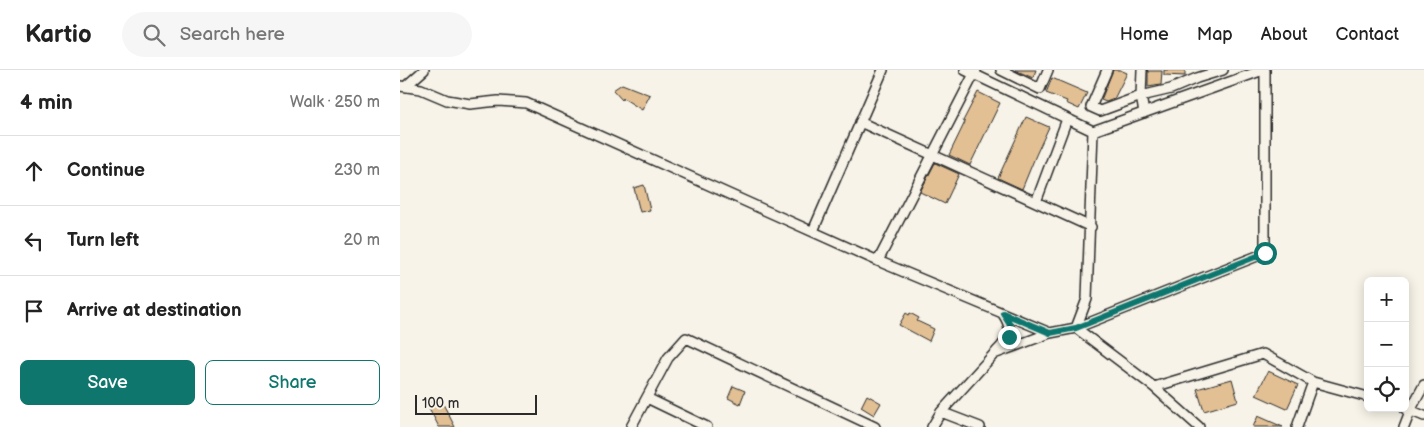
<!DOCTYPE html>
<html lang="en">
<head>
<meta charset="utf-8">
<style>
  :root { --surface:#fff; --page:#f6f6f6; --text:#222; --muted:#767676; --line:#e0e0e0; --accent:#0f766e }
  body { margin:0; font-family:"Balsamiq Sans",sans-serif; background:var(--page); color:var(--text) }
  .controls { position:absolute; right:15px; bottom:15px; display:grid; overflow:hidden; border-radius:8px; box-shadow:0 2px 12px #0003 }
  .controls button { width:45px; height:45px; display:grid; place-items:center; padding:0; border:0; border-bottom:1px solid var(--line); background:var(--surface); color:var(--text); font:25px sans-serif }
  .scale { position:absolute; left:15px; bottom:12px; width:122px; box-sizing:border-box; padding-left:5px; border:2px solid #2b2b2b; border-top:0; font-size:14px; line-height:18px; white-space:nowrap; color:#2b2b2b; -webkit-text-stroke:4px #f7f3e8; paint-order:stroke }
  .stop { position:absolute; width:15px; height:15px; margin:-11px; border:4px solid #0f766e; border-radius:50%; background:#fff }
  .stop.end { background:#0f766e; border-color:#fff; box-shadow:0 1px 5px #0008 }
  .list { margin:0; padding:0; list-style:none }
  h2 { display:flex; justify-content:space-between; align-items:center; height:65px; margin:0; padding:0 20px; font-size:21px }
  h2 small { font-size:16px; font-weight:400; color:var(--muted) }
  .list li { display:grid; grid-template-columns:32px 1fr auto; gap:15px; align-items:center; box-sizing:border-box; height:70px; padding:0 20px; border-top:1px solid var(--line) }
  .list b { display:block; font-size:19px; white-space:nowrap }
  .list em { font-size:16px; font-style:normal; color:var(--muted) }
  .actions { display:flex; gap:10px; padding:15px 20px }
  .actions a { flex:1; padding:11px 0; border:1px solid var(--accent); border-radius:8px; text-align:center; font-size:18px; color:var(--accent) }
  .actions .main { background:var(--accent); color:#fff }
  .icon { flex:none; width:28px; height:28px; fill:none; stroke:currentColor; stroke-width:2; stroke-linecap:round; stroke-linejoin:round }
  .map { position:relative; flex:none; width:1024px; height:357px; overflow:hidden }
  header { display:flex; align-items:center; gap:30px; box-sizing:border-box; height:70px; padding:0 25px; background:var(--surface); border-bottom:1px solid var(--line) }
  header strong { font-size:24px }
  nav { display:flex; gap:28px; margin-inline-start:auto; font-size:18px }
  .search { width:350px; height:45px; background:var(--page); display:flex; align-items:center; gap:12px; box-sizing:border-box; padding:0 18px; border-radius:28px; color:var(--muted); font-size:19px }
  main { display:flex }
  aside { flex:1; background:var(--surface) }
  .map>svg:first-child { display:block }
  .building { fill:#e2c094; stroke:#2b2b2b }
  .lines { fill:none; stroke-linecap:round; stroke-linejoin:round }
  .minor-casing { stroke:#2b2b2b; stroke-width:12 }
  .minor { stroke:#f7f3e8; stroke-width:9 }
  .route { stroke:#0f766e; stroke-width:6 }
</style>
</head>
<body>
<header>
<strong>Kartio</strong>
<div class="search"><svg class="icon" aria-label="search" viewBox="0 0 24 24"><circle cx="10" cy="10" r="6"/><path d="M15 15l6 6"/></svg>Search here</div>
<nav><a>Home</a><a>Map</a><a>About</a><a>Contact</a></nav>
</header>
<main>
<aside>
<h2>4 min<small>Walk · 250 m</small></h2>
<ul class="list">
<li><svg class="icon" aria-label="ahead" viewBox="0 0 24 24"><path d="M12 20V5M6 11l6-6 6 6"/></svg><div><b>Continue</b></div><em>230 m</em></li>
<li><svg class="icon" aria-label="left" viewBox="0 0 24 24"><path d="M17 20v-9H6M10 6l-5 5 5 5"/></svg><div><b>Turn left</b></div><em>20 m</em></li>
<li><svg class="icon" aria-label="arrive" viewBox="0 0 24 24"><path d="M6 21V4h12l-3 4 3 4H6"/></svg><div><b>Arrive at destination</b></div></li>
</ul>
<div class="actions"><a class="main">Save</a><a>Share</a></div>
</aside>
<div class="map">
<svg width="1024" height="357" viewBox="0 0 1024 357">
  <rect width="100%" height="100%" fill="#f7f3e8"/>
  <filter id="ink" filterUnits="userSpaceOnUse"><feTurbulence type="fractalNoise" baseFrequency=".02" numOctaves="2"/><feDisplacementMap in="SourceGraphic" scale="10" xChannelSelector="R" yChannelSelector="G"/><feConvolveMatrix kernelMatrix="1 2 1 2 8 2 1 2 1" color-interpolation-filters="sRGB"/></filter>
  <g filter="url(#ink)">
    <path class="building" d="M615 0H636L633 8Z
      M713 0H720L727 3 714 29 706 32 701 30Z
      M764 0H785V6L764 5Z
      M748 1H762L761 15 748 17Z
      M652 8 687 23 679 39 666 33 667 31 646 23Z
      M222 14 250 25 242 40 223 28 222 30 213 20Z
      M578 22 600 33 570 95 549 85 565 52 563 51Z
      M626 47 649 57 636 85 622 119 598 108Z
      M535 93 559 104 545 134 520 122Z
      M244 115 250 140 240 142 234 118Z
      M506 243 509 245 510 243 519 248 517 251 534 259 529 271 499 255Z
      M868 301 898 315 887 339 856 325Z
      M832 309 838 331 804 341 797 319Z
      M333 316 345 321 340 334 328 328Z
      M467 325 481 333 474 345 461 337Z
      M40 328 55 357H39L27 334Z
      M858 346 883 357H853Z"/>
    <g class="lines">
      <g class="minor-casing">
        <path id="minor" d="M565 0 693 61 863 0
          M601 0 640 19 648 0
          M707 0 691 37 700 41 741 26 771 19 797 8 823 0
          M742 0 741 26 744 43
          M0 16 21 19 47 30 70 34 98 31 126 33 478 191 650 263
          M6 16 24 0
          M460 52 691 157
          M636 132 667 49
          M413 161 483 0
          M478 191 576 0
          M676 258 865 183V0
          M676 258 687 229 693 61
          M596 282C609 269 614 260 603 244
          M754 317 863 284 913 312 968 327
          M247 328 307 357
          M1005 338 1024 346
          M541 342 580 357
          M231 357 268 288 286 268 475 357
          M532 357 541 342 594 284 650 263 676 258 754 317 799 357
          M897 357 913 312
          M1004 357 1011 339 1024 315"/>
      </g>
      <use href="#minor" class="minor"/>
    </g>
  </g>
  <g class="lines" filter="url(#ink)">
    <path class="route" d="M609 267 610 254 603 243 650 263 676 258 865 183"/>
  </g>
</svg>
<div class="controls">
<button>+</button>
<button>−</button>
<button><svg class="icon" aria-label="locate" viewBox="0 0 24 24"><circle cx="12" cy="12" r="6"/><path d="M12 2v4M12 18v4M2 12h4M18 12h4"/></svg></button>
</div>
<div class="scale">100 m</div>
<div class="stop" style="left:865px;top:183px"></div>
<div class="stop end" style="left:609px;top:267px"></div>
</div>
</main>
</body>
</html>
